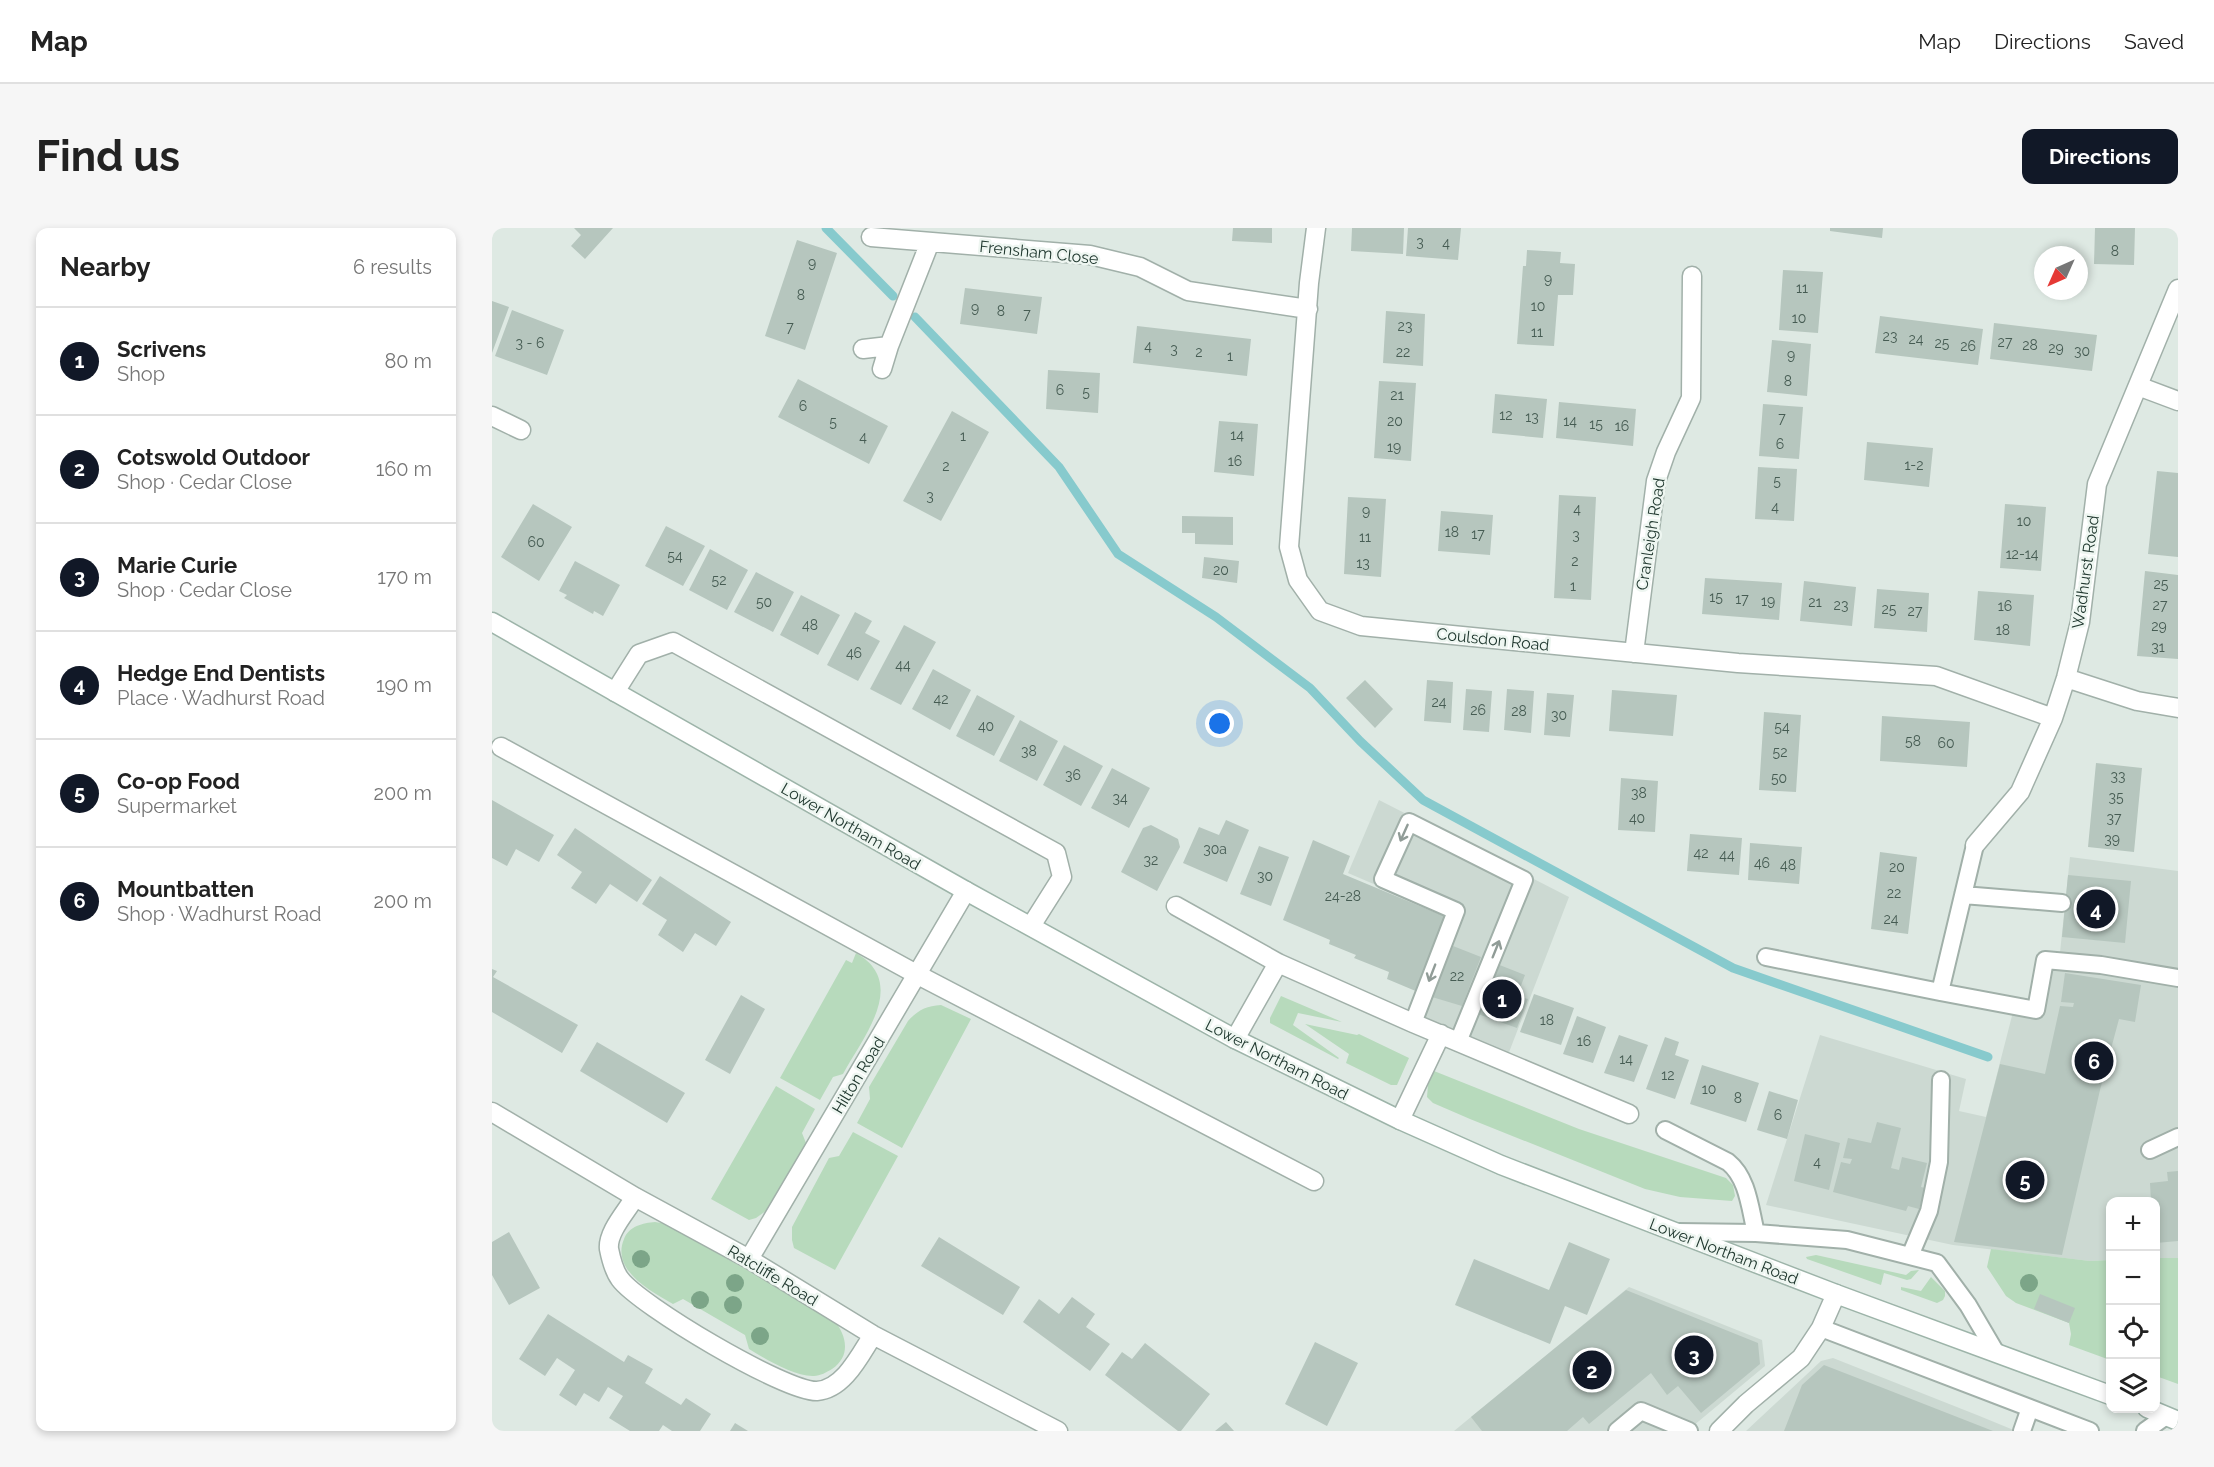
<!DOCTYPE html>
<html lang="en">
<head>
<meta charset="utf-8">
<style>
  :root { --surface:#fff; --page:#f6f6f6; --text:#222; --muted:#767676; --line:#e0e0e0; --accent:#111827 }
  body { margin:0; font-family:Raleway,sans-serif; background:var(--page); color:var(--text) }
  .controls { position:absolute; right:18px; bottom:18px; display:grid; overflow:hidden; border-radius:12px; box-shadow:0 3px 9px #0003 }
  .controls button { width:54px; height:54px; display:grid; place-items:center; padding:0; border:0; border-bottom:2px solid var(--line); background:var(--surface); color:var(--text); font:30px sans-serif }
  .compass { position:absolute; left:1542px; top:18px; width:54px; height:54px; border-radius:50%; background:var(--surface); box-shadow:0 3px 9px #0003; rotate:225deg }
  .you { position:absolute; left:728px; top:496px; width:21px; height:21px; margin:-15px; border:4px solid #fff; border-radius:50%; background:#1a73e8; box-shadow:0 0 0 9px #1a73e833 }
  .badge { display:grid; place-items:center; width:39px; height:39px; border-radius:50%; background:var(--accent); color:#fff; font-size:20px; font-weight:700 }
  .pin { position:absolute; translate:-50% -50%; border:3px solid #fff; box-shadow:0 2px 6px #0006 }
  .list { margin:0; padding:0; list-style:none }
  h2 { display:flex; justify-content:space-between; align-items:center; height:78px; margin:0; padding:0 24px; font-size:26px }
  h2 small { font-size:20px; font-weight:400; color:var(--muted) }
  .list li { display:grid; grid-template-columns:39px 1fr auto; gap:18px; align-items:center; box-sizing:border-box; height:108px; padding:0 24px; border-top:2px solid var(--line) }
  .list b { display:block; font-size:22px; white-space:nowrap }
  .list p { margin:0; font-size:20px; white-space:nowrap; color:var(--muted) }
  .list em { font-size:20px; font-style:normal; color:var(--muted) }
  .icon { flex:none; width:33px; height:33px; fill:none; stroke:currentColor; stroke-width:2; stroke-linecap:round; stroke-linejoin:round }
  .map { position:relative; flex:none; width:1686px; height:1203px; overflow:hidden; border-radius:12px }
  header { display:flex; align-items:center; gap:36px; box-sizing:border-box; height:84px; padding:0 30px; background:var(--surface); border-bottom:2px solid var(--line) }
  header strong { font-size:28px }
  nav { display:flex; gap:33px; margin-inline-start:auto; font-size:21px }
  .intro { display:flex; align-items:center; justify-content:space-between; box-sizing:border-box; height:144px; padding:0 36px }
  h1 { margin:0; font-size:42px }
  .button { padding:15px 27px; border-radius:12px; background:var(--accent); color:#fff; font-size:21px; font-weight:700 }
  main { display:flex; gap:36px; padding:0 36px }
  aside { flex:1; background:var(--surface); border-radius:12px; box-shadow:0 3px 9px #0003 }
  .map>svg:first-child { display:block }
  .built { fill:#ccd9d2 }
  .green { fill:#b7dabc }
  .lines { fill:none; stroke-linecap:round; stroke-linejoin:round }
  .stream { stroke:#87cacd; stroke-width:9 }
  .building { fill:#b6c6be }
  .service-casing { stroke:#a1b0a9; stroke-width:20 }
  .minor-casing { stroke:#a1b0a9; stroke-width:21 }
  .secondary-casing { stroke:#9db4a9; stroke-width:21 }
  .service { stroke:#fff; stroke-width:16 }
  .minor { stroke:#fff; stroke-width:18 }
  .secondary { stroke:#fff; stroke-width:18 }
  .tree { fill:#7ca588 }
  .oneway { stroke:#909c97 }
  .labels { text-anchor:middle; stroke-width:5; stroke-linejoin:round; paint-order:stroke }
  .number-label { font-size:14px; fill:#465c53 }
  .street-label { font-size:16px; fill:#20382f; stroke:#eef6f1 }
</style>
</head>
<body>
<header>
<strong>Map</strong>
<nav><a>Map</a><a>Directions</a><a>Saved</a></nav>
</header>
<div class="intro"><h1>Find us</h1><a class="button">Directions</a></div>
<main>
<aside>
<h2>Nearby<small>6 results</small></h2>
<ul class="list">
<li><span class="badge">1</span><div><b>Scrivens</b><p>Shop</p></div><em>80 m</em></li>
<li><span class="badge">2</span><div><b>Cotswold Outdoor</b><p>Shop · Cedar Close</p></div><em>160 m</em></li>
<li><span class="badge">3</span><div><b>Marie Curie</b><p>Shop · Cedar Close</p></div><em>170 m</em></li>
<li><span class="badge">4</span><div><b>Hedge End Dentists</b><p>Place · Wadhurst Road</p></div><em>190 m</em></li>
<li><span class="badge">5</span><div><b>Co-op Food</b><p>Supermarket</p></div><em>200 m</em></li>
<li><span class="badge">6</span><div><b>Mountbatten</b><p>Shop · Wadhurst Road</p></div><em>200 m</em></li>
</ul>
</aside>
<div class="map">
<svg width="1686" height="1203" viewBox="0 0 1686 1203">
  <rect width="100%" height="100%" fill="#dee9e3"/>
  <path class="built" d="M887 572 1077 669 1014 832 922 794 963 691 856 645Z
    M1578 629 1686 643V1030H1664V974H1618V1032L1598 1033 1461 1017 1274 977 1328 807 1474 851 1467 883 1494 889 1522 780 1546 784 1555 733 1567 734Z
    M1137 1059 1270 1112 1273 1138 1195 1203H962Z
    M1341 1130 1485 1187 1524 1203H1254L1329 1133Z"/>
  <path class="green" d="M364 725C417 755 371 809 351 846L341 849 328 872 288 850 354 732 360 735Z
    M789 768 850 794 806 785 801 797 847 830 846 831 778 795V790Z
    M449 777 479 791 410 920 365 895 378 871 377 859 416 793C426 782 434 778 449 777Z
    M813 796 865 807 867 806 917 830 905 857H899L854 835 857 826Z
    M942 843 1087 901 1234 950 1241 957 1243 968 1240 973 1188 969 1153 961 978 891 941 875 935 869 936 857Z
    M284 858 323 881 310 905 314 915 275 982 264 990 257 992 219 971Z
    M361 904 406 928 343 1042 302 1020 300 1012V999L337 930 347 928Z
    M163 994 175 996 342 1092C355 1108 359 1128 340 1141 335 1144 328 1148 322 1148 303 1149 273 1131 257 1121L253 1107 191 1071 181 1076C158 1063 119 1042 132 1011 137 998 151 995 163 994Z
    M1499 1021 1598 1033 1618 1032V1132L1577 1117 1579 1106 1577 1095 1524 1075 1514 1068 1495 1039Z
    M1324 1027 1414 1047 1419 1043 1427 1042 1419 1051 1415 1052 1392 1045 1389 1057 1315 1031 1314 1029Z
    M1664 1030H1686V1156L1664 1148Z
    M1439 1049 1453 1063V1068L1451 1072 1445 1075 1409 1062V1059L1429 1063Z"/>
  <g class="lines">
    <path class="stream" d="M334 0 401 68
      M423 89 567 239 626 326 724 389 818 460 868 513 931 572 1241 740 1496 829"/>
  </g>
  <path class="building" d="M82 0H121L93 31 79 18 89 7Z
    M741 0H780V15L740 13Z
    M860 0H912L911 26 859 23Z
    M916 0H969L966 32 914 28Z
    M1338 0H1391L1390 10 1338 3Z
    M1603 0H1643L1642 37 1602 36Z
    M305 12 345 25 313 122 273 108Z
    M1035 22 1069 24 1068 35 1083 36 1081 67H1066L1062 118 1025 116 1031 38H1034Z
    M1291 42 1331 44 1326 105 1287 102Z
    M473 60 550 69 545 106 468 96Z
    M0 73 17 79 0 125Z
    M20 82 72 102 55 147 3 128Z
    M894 83 933 86 931 138 891 135Z
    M1388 88 1491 101 1486 137 1383 125Z
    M1502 95 1605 107 1600 143 1498 131Z
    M645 98 759 111 755 148 641 135Z
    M1280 112 1319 116 1315 168 1275 164Z
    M556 142 608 145 606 185 554 181Z
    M306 151 396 198 377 236 286 189Z
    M887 153 924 155 919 233 882 230Z
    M1003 166 1055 171 1051 210 1000 205Z
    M1067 174 1144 181 1141 218 1064 210Z
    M1271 176 1311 179 1307 231 1267 228Z
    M460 183 497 204 449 293 411 273Z
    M727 193 766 196 762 248 722 244Z
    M1375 214 1441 220 1437 259 1372 252Z
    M1266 239 1305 241 1302 293 1263 291Z
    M1665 243 1686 245V329L1656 326Z
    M1067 267 1104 269 1099 372 1062 370Z
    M856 269 894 271 889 349 852 346Z
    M41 276 80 299 47 353 9 329Z
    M1513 276 1554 279 1549 343 1508 340Z
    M949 283 1001 287 998 327 946 323Z
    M690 288 741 289V317L703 316V305H690Z
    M174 298 213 318 191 358 153 338Z
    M218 321 256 342 235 382 197 362Z
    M712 329 747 333 745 355 710 350Z
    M83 333 128 357 111 388 102 383 101 386 72 370 75 367 67 363Z
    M1653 343 1686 347V431L1645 428Z
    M264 344 302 364 281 404 242 384Z
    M1213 350 1290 355 1287 392 1210 386Z
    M1312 353 1364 359 1360 398 1308 393Z
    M1385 361 1437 365 1435 404 1382 400Z
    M1486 363 1542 367 1538 418 1482 412Z
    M309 367 348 387 326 427 288 407Z
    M363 384 380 393 373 405 388 413 366 453 335 437Z
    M412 397 444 414 409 477 378 461Z
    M441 441 479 462 458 502 420 481Z
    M873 452 901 481 883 500 854 470Z
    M935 452 961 454 959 495 932 493Z
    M974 461 1000 463 997 504 971 502Z
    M1015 461 1042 463 1039 505 1012 502Z
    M1120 462 1185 467 1181 508 1117 503Z
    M1055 465 1082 467 1078 509 1052 507Z
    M485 467 523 488 502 528 464 508Z
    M1272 484 1309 487 1304 564 1267 562Z
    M1390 488 1478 494 1475 539 1388 533Z
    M528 492 566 513 545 553 507 533Z
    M572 517 611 538 589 578 551 557Z
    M1604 535 1650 540 1642 624 1596 619Z
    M620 540 658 560 637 600 599 580Z
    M1129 550 1166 553 1163 604 1126 602Z
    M0 572 62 607 47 634 24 621 15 638 0 630Z
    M734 592 757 602 735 654 691 635 707 599 727 607Z
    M659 597 686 611 688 619 665 663 629 644 651 600Z
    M83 600 160 652 145 674 118 656 104 676 79 660 90 644 65 627Z
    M1198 606 1250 610 1247 647 1195 643Z
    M821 612 858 628 851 646 954 689 926 764 895 751 897 744 862 730 864 727 837 716 838 712 791 692Z
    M1258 615 1310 619 1307 656 1256 652Z
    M767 618 797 629 779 678 748 666Z
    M1388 624 1425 629 1416 706 1379 701Z
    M1576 647 1639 653 1633 715 1570 709Z
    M168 648 239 694 224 718 203 705 191 724 166 707 175 692 150 676Z
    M961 718 989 729 970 778 940 769Z
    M1005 736 1033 747 1025 768 1036 771 1025 800 986 786Z
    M0 741 5 743 1 749 86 797 70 825 0 784Z
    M1573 745 1649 757 1643 794 1627 791 1608 862 1570 1027 1462 1014 1508 836 1553 846 1568 778 1581 779 1582 775 1569 774Z
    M1042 766 1082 780 1069 817 1028 804Z
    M249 767 273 781 238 846 213 832Z
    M1085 788 1114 799 1101 835 1071 826Z
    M1127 807 1156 817 1142 854 1112 845Z
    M1173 809 1187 814 1183 827 1197 832 1183 871 1154 861Z
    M105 814 193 865 175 895 88 843Z
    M1210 837 1267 855 1254 894 1198 876Z
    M1277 863 1306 872 1295 911 1265 902Z
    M1385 894 1409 900 1399 940 1407 942 1410 929 1435 935 1429 959 1433 960 1427 981 1416 978 1414 983 1341 964 1349 934 1358 936 1360 931 1351 930 1356 910 1379 915Z
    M1313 906 1348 915 1337 962 1302 953Z
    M1686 943V1013L1664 1015V974H1659L1658 955 1676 953 1675 944Z
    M17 1004 48 1060 17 1077 0 1047V1014Z
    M447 1009 528 1059 511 1087 429 1038Z
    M1077 1014 1118 1031 1095 1087 1073 1078 1058 1116 963 1077 982 1031 1057 1062Z
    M1134 1062 1266 1115 1268 1136 1209 1185 1186 1158 1175 1167 1159 1145 1097 1196 1091 1189 1075 1203H990L979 1189Z
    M1548 1066 1583 1080 1577 1095 1542 1081Z
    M580 1069 603 1086 594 1099 618 1116 598 1143 531 1094 547 1071 567 1086Z
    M56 1086 132 1134 136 1127 161 1141 153 1155 189 1177 194 1170 219 1186 208 1203H180L171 1197 167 1203H138L117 1190 131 1168 116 1159 107 1174 92 1165 84 1178 67 1167 83 1142 65 1130 53 1148 27 1131Z
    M823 1114 866 1135 835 1198 793 1176Z
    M653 1115 718 1166 689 1203H686L613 1147 630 1124 640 1131Z
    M1332 1137 1386 1158 1501 1203H1292L1310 1157Z
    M734 1194 742 1203H723Z
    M243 1195 256 1203H238Z"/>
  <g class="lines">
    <g class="service-casing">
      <path id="service" d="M1471 667 1570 675
        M1274 729 1448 764 1483 617
        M1448 764 1544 782 1553 732 1609 737 1686 750
        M921 795 964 683 891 651 917 594 1032 652 966 814
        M1173 902 1236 934C1256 950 1258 981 1264 1005
        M1658 922 1686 909
        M1186 1004 1264 1005 1355 1012 1445 1035 1476 1077 1503 1123
        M1418 1028 1437 983 1447 934 1449 852
        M1329 1100 1598 1203
        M1125 1203 1149 1183 1197 1203
        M1530 1203 1538 1180
        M1653 1203 1674 1188"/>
    </g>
    <g class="minor-casing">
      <path id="minor" d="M824 0 817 55 797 319 806 352 828 383 869 398 1246 435 1444 448 1561 490
        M379 9 598 27 648 39 696 63 816 81
        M371 121 397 118
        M390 141 397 118 438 14
        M1646 158 1686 173
        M0 188 29 202
        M1142 425 1164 253 1174 224 1199 170 1200 48
        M1574 450 1645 473 1686 480
        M123 464 147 426 181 414 564 625 570 649 539 698
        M9 519 426 747 822 953
        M1483 617 1528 564 1561 490 1574 450 1588 394 1605 256 1686 61
        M684 678 786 735 921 795 1137 886
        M743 811 786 735
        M0 884 143 969 257 1031 381 1107 566 1203
        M908 892 949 806
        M143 969C135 983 115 1004 117 1021 119 1031 122 1043 128 1051 147 1077 293 1164 325 1163 352 1161 368 1127 381 1107
        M257 1031 474 663
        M1227 1203 1254 1176 1309 1130 1329 1100 1344 1066"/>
    </g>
    <g class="secondary-casing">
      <path id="secondary" d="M0 394 474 663 743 811 908 892 1009 937 1344 1066 1618 1167
        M1655 1180 1686 1193"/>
    </g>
    <use href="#service" class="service"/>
    <use href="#minor" class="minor"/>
    <use href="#secondary" class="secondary"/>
  </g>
  <g class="tree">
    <circle cx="149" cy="1031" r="9"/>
    <circle cx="243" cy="1055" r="9"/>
    <circle cx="1537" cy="1055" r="9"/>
    <circle cx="208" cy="1072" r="9"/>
    <circle cx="241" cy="1077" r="9"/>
    <circle cx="268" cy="1108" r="9"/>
  </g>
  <defs><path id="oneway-shaft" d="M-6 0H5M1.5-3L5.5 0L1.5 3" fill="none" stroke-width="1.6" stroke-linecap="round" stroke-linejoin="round" transform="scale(1.5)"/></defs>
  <g class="oneway">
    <use href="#oneway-shaft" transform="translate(912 605) rotate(114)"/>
    <use href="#oneway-shaft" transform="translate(1004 721) rotate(-68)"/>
    <use href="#oneway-shaft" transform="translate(940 745) rotate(111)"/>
  </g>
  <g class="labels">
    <g class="number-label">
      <text x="928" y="19">3</text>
      <text x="954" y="20">4</text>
      <text x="1623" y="28">8</text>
      <text x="320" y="40">9</text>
      <text x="1056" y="56">9</text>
      <text x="1310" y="65">11</text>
      <text x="309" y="72">8</text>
      <text x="1046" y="83">10</text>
      <text x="483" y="85">9</text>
      <text x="509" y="88">8</text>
      <text x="535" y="91">7</text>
      <text x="1307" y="95">10</text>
      <text x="913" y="103">23</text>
      <text x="298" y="104">7</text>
      <text x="1045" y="109">11</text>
      <text x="1398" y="113">23</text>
      <text x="1424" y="116">24</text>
      <text x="1513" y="119">27</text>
      <text x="38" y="120">3 - 6</text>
      <text x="1450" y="120">25</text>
      <text x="1538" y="122">28</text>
      <text x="656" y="123">4</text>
      <text x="1476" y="123">26</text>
      <text x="1564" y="125">29</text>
      <text x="682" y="126">3</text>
      <text x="1590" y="128">30</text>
      <text x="707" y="129">2</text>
      <text x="911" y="129">22</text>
      <text x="1299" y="132">9</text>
      <text x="738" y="133">1</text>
      <text x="1296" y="158">8</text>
      <text x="568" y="167">6</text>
      <text x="594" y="169">5</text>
      <text x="905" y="172">21</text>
      <text x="311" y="183">6</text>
      <text x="1014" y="192">12</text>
      <text x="1040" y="194">13</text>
      <text x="1290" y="195">7</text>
      <text x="903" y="198">20</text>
      <text x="1078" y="198">14</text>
      <text x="341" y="199">5</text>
      <text x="1104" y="201">15</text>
      <text x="1130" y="203">16</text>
      <text x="745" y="212">14</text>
      <text x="471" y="213">1</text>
      <text x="371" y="214">4</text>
      <text x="1288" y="221">6</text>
      <text x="902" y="224">19</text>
      <text x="743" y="238">16</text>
      <text x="1422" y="242">1-2</text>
      <text x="454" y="243">2</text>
      <text x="1285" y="258">5</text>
      <text x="438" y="273">3</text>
      <text x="1283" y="284">4</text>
      <text x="1085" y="286">4</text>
      <text x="874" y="288">9</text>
      <text x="1532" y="298">10</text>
      <text x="960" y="309">18</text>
      <text x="986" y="311">17</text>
      <text x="1084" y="312">3</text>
      <text x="873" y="314">11</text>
      <text x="44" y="319">60</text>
      <text x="1530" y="331">12-14</text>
      <text x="183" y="333">54</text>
      <text x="1083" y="338">2</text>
      <text x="871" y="340">13</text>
      <text x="729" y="347">20</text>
      <text x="227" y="357">52</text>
      <text x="1669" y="361">25</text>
      <text x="1081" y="363">1</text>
      <text x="1224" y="374">15</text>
      <text x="1250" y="376">17</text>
      <text x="1276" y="378">19</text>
      <text x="272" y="379">50</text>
      <text x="1323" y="379">21</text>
      <text x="1349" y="382">23</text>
      <text x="1668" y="382">27</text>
      <text x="1513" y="383">16</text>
      <text x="1397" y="386">25</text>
      <text x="1423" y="388">27</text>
      <text x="318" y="402">48</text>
      <text x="1667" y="403">29</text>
      <text x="1511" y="407">18</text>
      <text x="1666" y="424">31</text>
      <text x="362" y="430">46</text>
      <text x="411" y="442">44</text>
      <text x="449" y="476">42</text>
      <text x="947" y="479">24</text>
      <text x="986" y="487">26</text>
      <text x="1027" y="488">28</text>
      <text x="1067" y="492">30</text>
      <text x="494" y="503">40</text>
      <text x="1290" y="504">54</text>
      <text x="1421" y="518">58</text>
      <text x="1454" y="520">60</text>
      <text x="537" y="528">38</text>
      <text x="1288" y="529">52</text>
      <text x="581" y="552">36</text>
      <text x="1626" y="553">33</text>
      <text x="1287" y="555">50</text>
      <text x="1147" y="570">38</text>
      <text x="1624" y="574">35</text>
      <text x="628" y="575">34</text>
      <text x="1145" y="595">40</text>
      <text x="1622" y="595">37</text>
      <text x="1620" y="616">39</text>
      <text x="723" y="626">30a</text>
      <text x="1209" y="630">42</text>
      <text x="1235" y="632">44</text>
      <text x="659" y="637">32</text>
      <text x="1270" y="640">46</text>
      <text x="1296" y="642">48</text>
      <text x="1405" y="644">20</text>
      <text x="773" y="653">30</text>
      <text x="1402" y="670">22</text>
      <text x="851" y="673">24-28</text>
      <text x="1399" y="696">24</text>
      <text x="965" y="753">22</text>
      <text x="1055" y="797">18</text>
      <text x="1092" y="818">16</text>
      <text x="1134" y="836">14</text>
      <text x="1176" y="852">12</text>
      <text x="1217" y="866">10</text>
      <text x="1246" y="875">8</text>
      <text x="1286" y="892">6</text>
      <text x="1325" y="939">4</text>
    </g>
    <g class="street-label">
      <text transform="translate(547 24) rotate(6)" y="6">Frensham Close</text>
      <text transform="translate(1158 306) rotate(-81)" y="6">Cranleigh Road</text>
      <text transform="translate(1593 344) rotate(-82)" y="6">Wadhurst Road</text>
      <text transform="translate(1001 411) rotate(6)" y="6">Coulsdon Road</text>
      <text transform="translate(359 598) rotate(30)" y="6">Lower Northam Road</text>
      <text transform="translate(785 831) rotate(27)" y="6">Lower Northam Road</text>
      <text transform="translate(366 847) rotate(-59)" y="6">Hilton Road</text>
      <text transform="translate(1232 1023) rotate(21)" y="6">Lower Northam Road</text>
      <text transform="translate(281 1047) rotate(31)" y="6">Ratcliffe Road</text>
    </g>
  </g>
</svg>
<div class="controls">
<button>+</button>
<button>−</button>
<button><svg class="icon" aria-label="locate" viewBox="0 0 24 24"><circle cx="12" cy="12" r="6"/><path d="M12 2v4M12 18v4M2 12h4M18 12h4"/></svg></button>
<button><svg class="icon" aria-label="layers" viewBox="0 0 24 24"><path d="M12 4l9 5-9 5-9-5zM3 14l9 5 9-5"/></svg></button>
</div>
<svg class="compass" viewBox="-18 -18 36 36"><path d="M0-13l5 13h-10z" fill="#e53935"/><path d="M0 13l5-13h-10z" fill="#767676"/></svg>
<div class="you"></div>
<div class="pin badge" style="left:1010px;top:771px">1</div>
<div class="pin badge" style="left:1100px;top:1142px">2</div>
<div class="pin badge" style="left:1202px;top:1127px">3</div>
<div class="pin badge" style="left:1604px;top:681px">4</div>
<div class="pin badge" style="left:1533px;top:952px">5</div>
<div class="pin badge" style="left:1602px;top:833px">6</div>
</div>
</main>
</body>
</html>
